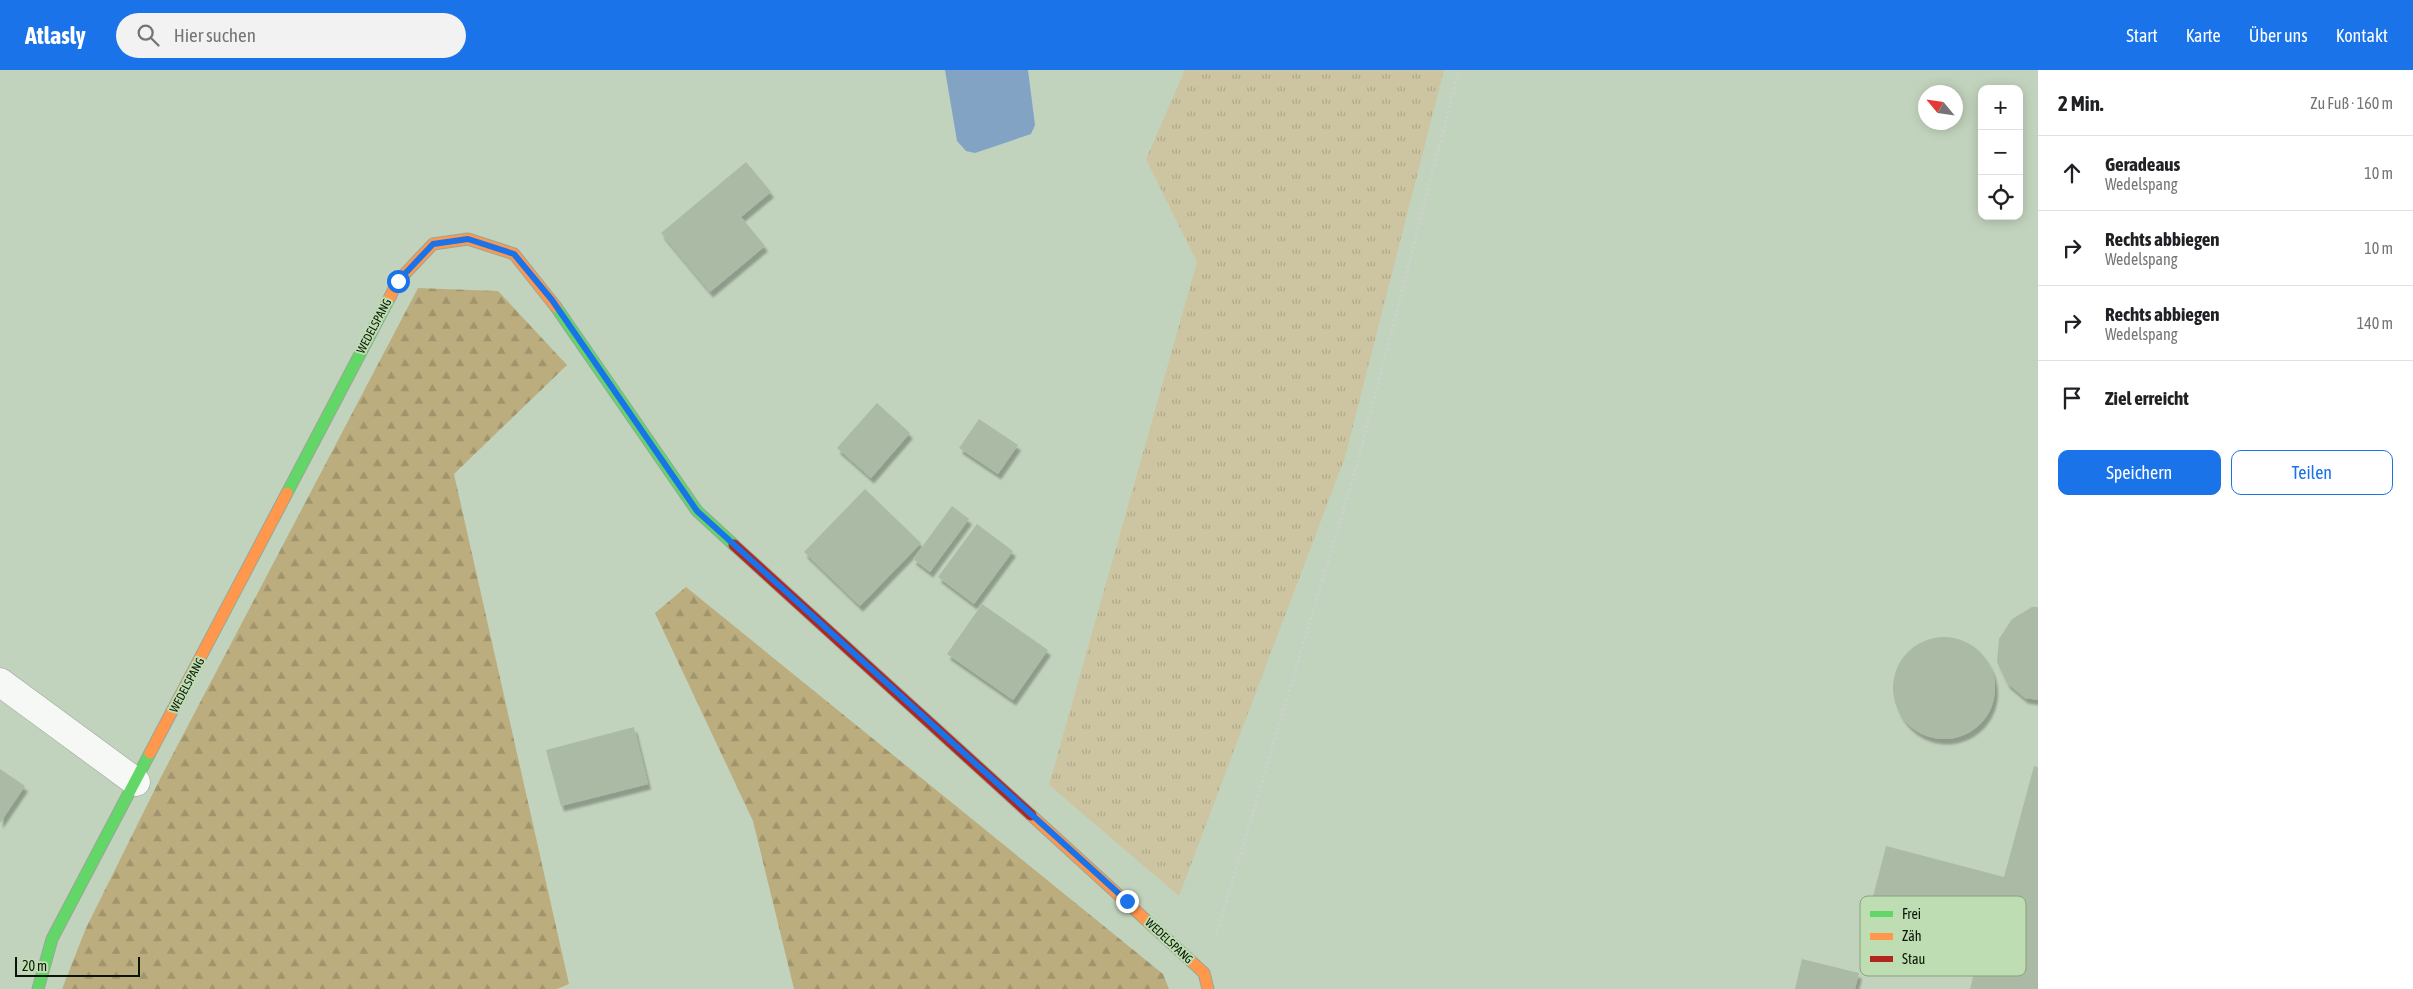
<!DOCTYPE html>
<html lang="de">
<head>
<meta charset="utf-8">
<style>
  :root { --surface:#fff; --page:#f2f2f2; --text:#202124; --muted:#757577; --line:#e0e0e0; --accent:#1a73e8 }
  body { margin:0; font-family:"Asap Condensed",sans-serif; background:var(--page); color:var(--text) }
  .controls { position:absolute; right:15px; top:15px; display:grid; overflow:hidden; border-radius:10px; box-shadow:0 2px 12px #0003 }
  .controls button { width:45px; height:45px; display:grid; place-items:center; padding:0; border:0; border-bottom:1px solid var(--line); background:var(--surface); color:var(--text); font:25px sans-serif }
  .compass { position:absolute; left:1918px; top:15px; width:45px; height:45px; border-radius:50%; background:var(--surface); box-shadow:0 2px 12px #0003; rotate:299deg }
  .scale { position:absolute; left:15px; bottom:12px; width:125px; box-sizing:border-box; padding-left:5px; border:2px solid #0a1506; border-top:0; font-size:14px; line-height:18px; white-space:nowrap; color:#0a1506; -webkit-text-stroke:4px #beddb3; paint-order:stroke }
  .stop { position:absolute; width:15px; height:15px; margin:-11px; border:4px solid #1a73e8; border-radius:50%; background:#fff }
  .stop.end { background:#1a73e8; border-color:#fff; box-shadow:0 1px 5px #0008 }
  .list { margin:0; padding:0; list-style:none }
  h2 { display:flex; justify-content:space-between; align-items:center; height:65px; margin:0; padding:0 20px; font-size:21px }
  h2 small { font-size:16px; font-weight:400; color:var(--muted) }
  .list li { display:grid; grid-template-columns:32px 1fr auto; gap:15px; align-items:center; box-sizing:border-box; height:75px; padding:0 20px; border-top:1px solid var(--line) }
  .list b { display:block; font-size:19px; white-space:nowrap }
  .list p { margin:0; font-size:16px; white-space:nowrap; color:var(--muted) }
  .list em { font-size:16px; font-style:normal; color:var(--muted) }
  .actions { display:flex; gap:10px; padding:15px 20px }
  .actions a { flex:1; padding:11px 0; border:1px solid var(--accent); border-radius:10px; text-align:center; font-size:18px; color:var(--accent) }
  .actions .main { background:var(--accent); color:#fff }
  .icon { flex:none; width:28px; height:28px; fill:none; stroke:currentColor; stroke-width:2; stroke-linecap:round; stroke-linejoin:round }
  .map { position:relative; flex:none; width:2038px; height:919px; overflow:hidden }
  header { display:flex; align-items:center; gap:30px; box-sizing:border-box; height:70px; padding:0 25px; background:var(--accent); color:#fff }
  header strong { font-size:24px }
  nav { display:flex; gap:28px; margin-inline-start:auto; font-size:18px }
  .search { width:350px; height:45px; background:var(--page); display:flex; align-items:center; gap:12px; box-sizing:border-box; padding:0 18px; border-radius:28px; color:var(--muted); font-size:19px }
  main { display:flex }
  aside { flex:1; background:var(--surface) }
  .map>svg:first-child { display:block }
  .grass { fill:url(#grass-tufts) }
  .forest { fill:url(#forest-firs) }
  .water { fill:#82a3c4 }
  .building { fill:#aabaa5; filter:url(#shadow) }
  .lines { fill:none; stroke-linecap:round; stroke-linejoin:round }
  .street-casing { stroke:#99a695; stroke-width:29 }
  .fast-casing { stroke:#99a695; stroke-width:13 }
  .slow-casing { stroke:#99a695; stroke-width:13 }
  .jam-casing { stroke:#99a695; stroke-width:13 }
  .path { stroke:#ccd2cb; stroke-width:3; stroke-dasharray:2.5 2.5; stroke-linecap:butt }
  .street { stroke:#f6f8f5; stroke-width:28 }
  .fast { stroke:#63d668; stroke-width:11 }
  .slow { stroke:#ff974d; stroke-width:11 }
  .jam { stroke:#b3261e; stroke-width:11 }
  .route { stroke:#1a73e8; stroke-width:6 }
  .labels { text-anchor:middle; stroke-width:4; stroke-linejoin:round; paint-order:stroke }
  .street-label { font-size:12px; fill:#0a1506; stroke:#beddb3 }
  .key { fill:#beddb3; stroke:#88a17f; stroke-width:1 }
  .key-label { font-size:14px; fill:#0a1506 }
</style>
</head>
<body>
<header>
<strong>Atlasly</strong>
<div class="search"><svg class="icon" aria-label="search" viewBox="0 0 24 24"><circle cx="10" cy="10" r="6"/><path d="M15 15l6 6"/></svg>Hier suchen</div>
<nav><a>Start</a><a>Karte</a><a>Über uns</a><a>Kontakt</a></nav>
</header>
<main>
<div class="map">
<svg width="2038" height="919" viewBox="0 0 2038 919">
  <defs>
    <pattern id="grass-tufts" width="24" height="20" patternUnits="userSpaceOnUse" patternTransform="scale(1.25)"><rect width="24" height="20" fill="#cdc4a1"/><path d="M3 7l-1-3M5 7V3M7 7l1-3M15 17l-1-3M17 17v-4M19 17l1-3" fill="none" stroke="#afa889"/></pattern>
    <pattern id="forest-firs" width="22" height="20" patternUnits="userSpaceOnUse" patternTransform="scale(1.25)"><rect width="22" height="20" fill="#bcad7f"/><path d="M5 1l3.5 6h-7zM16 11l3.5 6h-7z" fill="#a0946c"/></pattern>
    <filter id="shadow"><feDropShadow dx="3" dy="5.5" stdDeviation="1" flood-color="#0004"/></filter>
  </defs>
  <rect width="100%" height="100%" fill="#c2d3bd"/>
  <path class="grass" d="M1185 0H1444L1345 387 1179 826 1049 715 1197 192 1146 89Z"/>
  <path class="forest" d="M418 218 498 221 567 295 454 404 569 914 557 919H62L86 858 163 703Z
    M686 517 1163 904 1169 919H794L753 751 655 543Z"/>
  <path class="water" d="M945 0H1028L1035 55 1031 64 975 83 966 81 957 71Z"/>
  <path class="building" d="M746 92 771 122 741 147 765 176 710 222 661 163Z
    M877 333 910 363 871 408 837 378Z
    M979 349 1018 375 998 404 959 378Z
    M865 419 921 473 860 536 804 482Z
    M952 436 969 449 930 502 913 489Z
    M977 454 1013 481 974 534 938 507Z
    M982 534 1048 580 1013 630 947 584Z
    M2032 537H2038V630L2025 628 2007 613 1997 592 1999 569 2012 549Z
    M1893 618a51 51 0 1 1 102 0a51 51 0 1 1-102 0Z
    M634 657 648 714 561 736 546 680Z
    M2034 696 2038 697V919H1970L1980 880 1867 850 1886 776 2004 807Z
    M0 699 25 716 0 753Z
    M1802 889 1859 903 1855 919H1795Z"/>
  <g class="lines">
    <g class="street-casing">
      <path id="street" d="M0 612 136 712"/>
    </g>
    <g class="fast-casing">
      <path id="fast" d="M556 237 697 441 734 475
        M287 423 390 227
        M38 919 52 869 150 683"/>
    </g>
    <g class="slow-casing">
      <path id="slow" d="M390 227 398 211 433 174 468 169 514 184 556 237
        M150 683 287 423
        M1031 745 1204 903 1208 919"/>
    </g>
    <g class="jam-casing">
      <path id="jam" d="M734 475 1031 745"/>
    </g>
    <path class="path" d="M1216 866 1358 391 1459 0"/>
    <use href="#street" class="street"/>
    <use href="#fast" class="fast"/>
    <use href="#slow" class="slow"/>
    <use href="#jam" class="jam"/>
  </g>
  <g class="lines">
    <path class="route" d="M398 211 433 174 468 169 514 184 552 230 697 441 1127 831"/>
  </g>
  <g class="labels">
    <g class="street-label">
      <text transform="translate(374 256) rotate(-62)" y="4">WEDELSPANG</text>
      <text transform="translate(187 615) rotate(-62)" y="4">WEDELSPANG</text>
      <text transform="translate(1169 871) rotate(43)" y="4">WEDELSPANG</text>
    </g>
  </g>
  <rect x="1860" y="826" width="166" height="80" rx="8" class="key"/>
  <rect x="1870" y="841" width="23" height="6" fill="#63d668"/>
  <rect x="1870" y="863" width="23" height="7" fill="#ff974d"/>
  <rect x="1870" y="886" width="23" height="6" fill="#b3261e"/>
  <g class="key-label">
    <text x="1902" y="849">Frei</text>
    <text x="1902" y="871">Zäh</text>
    <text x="1902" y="894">Stau</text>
  </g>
</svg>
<div class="controls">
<button>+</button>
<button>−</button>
<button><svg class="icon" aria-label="locate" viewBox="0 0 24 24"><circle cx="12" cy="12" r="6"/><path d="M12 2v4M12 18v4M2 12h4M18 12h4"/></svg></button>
</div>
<svg class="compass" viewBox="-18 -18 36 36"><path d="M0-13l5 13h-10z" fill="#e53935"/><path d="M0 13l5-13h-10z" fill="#757577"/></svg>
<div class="scale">20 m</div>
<div class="stop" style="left:398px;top:211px"></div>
<div class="stop end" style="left:1127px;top:831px"></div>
</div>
<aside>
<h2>2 Min.<small>Zu Fuß · 160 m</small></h2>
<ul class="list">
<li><svg class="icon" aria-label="ahead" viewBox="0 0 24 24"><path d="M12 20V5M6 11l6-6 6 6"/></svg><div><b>Geradeaus</b><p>Wedelspang</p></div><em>10 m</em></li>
<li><svg class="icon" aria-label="right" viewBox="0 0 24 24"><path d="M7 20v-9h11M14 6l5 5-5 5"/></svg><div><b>Rechts abbiegen</b><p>Wedelspang</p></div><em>10 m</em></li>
<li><svg class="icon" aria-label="right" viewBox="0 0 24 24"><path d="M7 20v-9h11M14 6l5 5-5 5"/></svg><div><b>Rechts abbiegen</b><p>Wedelspang</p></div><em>140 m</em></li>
<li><svg class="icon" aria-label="arrive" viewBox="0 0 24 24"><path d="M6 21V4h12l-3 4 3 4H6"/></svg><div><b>Ziel erreicht</b></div></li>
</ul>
<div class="actions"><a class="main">Speichern</a><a>Teilen</a></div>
</aside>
</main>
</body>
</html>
